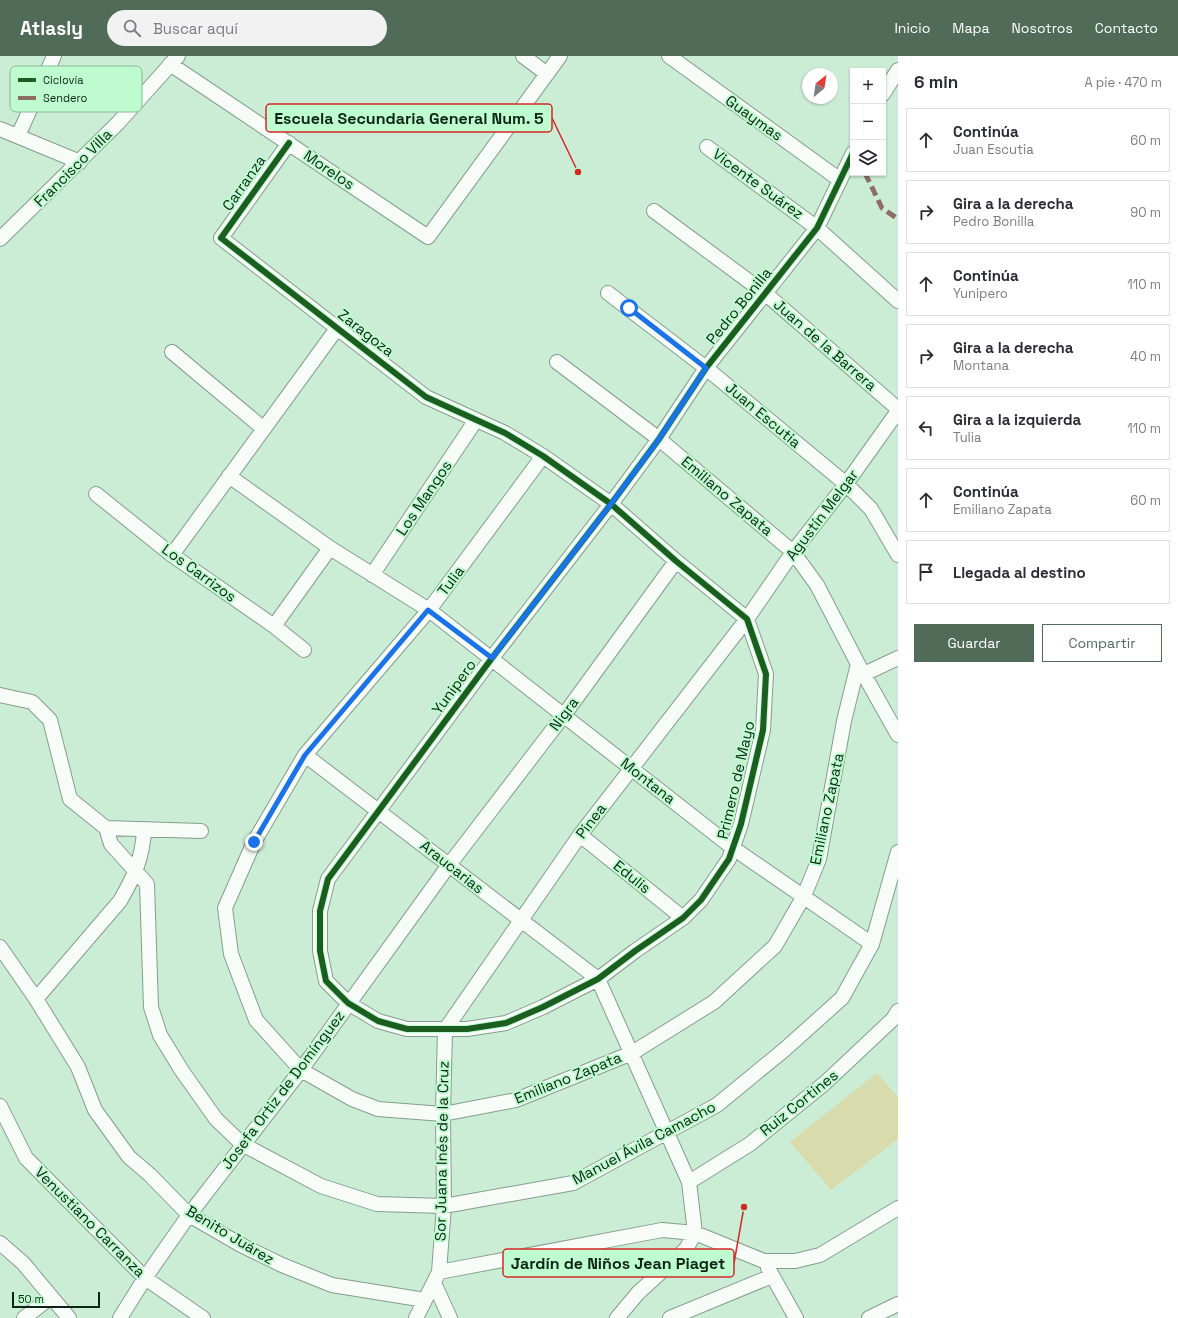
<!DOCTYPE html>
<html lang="es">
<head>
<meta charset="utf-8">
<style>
  :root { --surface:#fff; --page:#f2f2f3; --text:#2b2b33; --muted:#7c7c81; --line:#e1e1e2; --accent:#506b58 }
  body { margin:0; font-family:"Space Grotesk",sans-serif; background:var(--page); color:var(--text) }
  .controls { position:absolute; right:12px; top:12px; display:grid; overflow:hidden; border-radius:0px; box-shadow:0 1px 3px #0004 }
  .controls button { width:36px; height:36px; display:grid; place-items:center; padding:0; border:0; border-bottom:1px solid var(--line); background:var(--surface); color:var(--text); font:20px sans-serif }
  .compass { position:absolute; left:802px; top:12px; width:36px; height:36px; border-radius:50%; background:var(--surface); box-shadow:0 1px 3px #0004; rotate:30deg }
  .scale { position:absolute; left:12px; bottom:10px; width:88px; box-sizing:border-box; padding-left:4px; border:2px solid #0d2515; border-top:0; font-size:11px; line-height:14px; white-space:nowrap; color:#0d2515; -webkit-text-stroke:3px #befbcf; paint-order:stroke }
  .stop { position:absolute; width:12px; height:12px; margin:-9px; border:3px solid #1a73e8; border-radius:50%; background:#fff }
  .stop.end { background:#1a73e8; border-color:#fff; box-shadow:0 1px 4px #0008 }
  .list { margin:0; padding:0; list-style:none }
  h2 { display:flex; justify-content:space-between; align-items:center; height:52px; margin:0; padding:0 16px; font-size:17px }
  h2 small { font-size:13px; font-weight:400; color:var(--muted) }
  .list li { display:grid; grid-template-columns:26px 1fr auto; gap:12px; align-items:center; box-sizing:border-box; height:64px; margin:0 8px 8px; padding:0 8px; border:1px solid var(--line); border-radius:0px }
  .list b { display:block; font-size:15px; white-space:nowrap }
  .list p { margin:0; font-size:13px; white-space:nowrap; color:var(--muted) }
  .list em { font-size:13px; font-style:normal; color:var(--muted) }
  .actions { display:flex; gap:8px; padding:12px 16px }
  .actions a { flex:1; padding:9px 0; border:1px solid var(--accent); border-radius:0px; text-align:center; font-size:14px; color:var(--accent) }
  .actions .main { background:var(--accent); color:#fff }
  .icon { flex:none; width:22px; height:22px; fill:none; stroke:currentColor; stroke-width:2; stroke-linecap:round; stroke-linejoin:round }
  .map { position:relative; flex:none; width:898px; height:1262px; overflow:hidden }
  header { display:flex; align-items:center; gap:24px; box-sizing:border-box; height:56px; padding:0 20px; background:var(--accent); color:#fff }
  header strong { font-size:19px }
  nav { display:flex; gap:22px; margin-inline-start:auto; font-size:14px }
  .search { width:280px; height:36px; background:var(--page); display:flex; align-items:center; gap:10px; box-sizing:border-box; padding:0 14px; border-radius:22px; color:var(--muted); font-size:15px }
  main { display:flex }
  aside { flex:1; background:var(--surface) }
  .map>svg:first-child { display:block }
  .green { fill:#d8dbac }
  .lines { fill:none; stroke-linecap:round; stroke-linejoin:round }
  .minor-casing { stroke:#849e8c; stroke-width:16 }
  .path { stroke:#d4dfd7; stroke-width:2; stroke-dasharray:2 3; stroke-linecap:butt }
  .minor { stroke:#f7fcf9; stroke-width:14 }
  .quiet { stroke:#8d6e63; stroke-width:5; stroke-dasharray:10 5; stroke-linecap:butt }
  .cycleway-casing { stroke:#befbcf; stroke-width:8 }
  .cycleway { stroke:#1b5e20; stroke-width:6 }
  .route { stroke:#1a73e8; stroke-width:5 }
  .labels { text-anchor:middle; stroke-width:4; stroke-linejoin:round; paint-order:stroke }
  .street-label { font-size:15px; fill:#0d2515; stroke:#befbcf }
  .key { fill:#befbcf; stroke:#89bb97; stroke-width:1 }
  .key-label { font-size:11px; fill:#0d2515 }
  .leader { fill:none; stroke:#d62828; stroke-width:1.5 }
  .callout-dot { fill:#d62828; stroke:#befbcf; stroke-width:1.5 }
  .callout { fill:#befbcf; stroke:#d62828; stroke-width:1.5 }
  .callout-label { font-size:16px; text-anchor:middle; font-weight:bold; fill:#0d2515 }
</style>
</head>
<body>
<header>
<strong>Atlasly</strong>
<div class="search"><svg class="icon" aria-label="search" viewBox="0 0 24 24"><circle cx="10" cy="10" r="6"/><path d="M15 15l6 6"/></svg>Buscar aquí</div>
<nav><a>Inicio</a><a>Mapa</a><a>Nosotros</a><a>Contacto</a></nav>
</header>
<main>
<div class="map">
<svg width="898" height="1262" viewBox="0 0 898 1262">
  <rect width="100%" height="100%" fill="#ccedd5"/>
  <path class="green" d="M877 1017 898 1041V1083L831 1134 790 1086Z"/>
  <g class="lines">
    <g class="minor-casing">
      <path id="minor" d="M523 0 547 18
        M669 0 840 124
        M170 8 428 181 560 0
        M883 38 898 14
        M0 73 80 106
        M18 80 54 0
        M289 87 221 182 426 341 505 377 543 400 611 448 676 505 747 563 766 618 763 674 741 768 729 803 701 844 683 862 635 895 598 923 543 951 506 967 467 973H407L378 965 348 947 326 925 320 895V855L328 823 492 602 611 448 659 383 706 312 817 172 853 97
        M707 91 817 172 898 245
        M654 155 766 238 898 353
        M0 183 118 67 178 0
        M608 237 706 312 846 428 871 453 898 499
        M172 296 264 373
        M557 306 659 383 793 496 817 529 858 608 898 679
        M543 400 429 554 305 699 254 786 225 852 231 898 256 964 301 1014 352 1043 378 1053 443 1058 516 1044 632 997 714 946 775 890 804 840 819 803 844 665 858 608
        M229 420 330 492 429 554 733 792 872 888
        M96 438 172 499 274 570 304 594
        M172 499 338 271
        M372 519 476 364
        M274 570 330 492
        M864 618 898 602
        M0 639 32 646 50 664 70 743 106 772 201 775
        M305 699 598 923 689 1126 695 1177 686 1193 638 1237 617 1262
        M106 772 111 788 147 828 151 951 160 979 182 1015 216 1063 242 1088 321 1130 377 1148 444 1150 573 1127 717 1049 784 994 842 942 872 888 898 796
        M580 779 683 862
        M0 891 36 943 78 1011 95 1054 129 1101 150 1119 189 1159 241 1189 282 1209 332 1229 425 1244
        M36 943 120 845C134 821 143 801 144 773
        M0 1050 26 1102 145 1222 203 1262
        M689 1126 750 1088 825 1027 893 963 898 955
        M0 1187 23 1207 69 1262
        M768 1212 796 1262
        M439 1216 662 1174 695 1177 764 1205H795L820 1199 898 1152
        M434 1227 450 1262
        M24 1262 51 1241
        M120 1262 145 1222 189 1159 301 1014 449 809 564 659 676 505
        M416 1262 439 1216 444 1150 443 1058 445 974 580 779 747 563 793 496 846 428 898 355
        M670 1262 772 1220
        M869 1262 898 1248"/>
    </g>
    <path class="path" d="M0 150 10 155"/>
    <use href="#minor" class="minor"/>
    <path class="quiet" d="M865 117 882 152 898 163"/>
    <g class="cycleway-casing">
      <path id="cycleway" d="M289 87 221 182 426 341 505 377 543 400 611 448 676 505 747 563 766 618 763 674 741 768 729 803 701 844 683 862 635 895 598 923 543 951 506 967 467 973H407L378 965 348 947 326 925 320 895V855L328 823 492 602 611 448 659 383 706 312 817 172 853 97"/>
    </g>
    <use href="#cycleway" class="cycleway"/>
  </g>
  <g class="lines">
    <path class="route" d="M254 786 305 699 428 554 492 602 611 448 659 383 706 312 629 252"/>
  </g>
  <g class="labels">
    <g class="street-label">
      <text transform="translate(754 62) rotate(36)" y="5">Guaymas</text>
      <text transform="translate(73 112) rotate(-45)" y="5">Francisco Villa</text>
      <text transform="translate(329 114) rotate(34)" y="5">Morelos</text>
      <text transform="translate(244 127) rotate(-55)" y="5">Carranza</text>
      <text transform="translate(758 128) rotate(36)" y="5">Vicente Suárez</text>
      <text transform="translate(739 250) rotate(-51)" y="5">Pedro Bonilla</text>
      <text transform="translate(366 277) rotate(38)" y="5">Zaragoza</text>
      <text transform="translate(825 289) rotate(41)" y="5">Juan de la Barrera</text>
      <text transform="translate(763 359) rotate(40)" y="5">Juan Escutia</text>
      <text transform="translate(727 440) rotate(40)" y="5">Emiliano Zapata</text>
      <text transform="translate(424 442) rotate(-56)" y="5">Los Mangos</text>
      <text transform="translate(822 459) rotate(-53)" y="5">Agustín Melgar</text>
      <text transform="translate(199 517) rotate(36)" y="5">Los Carrizos</text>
      <text transform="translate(451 525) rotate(-53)" y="5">Tulia</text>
      <text transform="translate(454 631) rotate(-54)" y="5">Yunipero</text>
      <text transform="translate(564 658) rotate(-53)" y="5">Nigra</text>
      <text transform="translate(736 724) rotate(-77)" y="5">Primero de Mayo</text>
      <text transform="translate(648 725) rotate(38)" y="5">Montana</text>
      <text transform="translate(827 753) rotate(-78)" y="5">Emiliano Zapata</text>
      <text transform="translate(591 765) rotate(-53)" y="5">Pinea</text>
      <text transform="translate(452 811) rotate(38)" y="5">Araucarias</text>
      <text transform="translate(632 821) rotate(39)" y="5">Edulis</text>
      <text transform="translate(568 1022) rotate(-22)" y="5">Emiliano Zapata</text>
      <text transform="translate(283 1034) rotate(-53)" y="5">Josefa Ortiz de Domínguez</text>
      <text transform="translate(799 1047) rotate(-39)" y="5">Ruiz Cortines</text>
      <text transform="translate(644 1087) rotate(-28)" y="5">Manuel Ávila Camacho</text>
      <text transform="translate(442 1095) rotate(-89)" y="5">Sor Juana Inés de la Cruz</text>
      <text transform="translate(90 1166) rotate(45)" y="5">Venustiano Carranza</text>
      <text transform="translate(230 1179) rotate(31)" y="5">Benito Juárez</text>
    </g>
  </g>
  <rect x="10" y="10" width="132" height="46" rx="6" class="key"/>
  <rect x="18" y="22" width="18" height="4" fill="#1b5e20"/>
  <rect x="18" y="40" width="18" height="4" fill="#8d6e63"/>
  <g class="key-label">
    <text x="43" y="28">Ciclovía</text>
    <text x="43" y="46">Sendero</text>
  </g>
  <path class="leader" d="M578 116L552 62M744 1151L734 1207"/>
  <g class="callout-dot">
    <circle cx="578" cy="116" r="4"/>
    <circle cx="744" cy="1151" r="4"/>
  </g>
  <g class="callout">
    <rect x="266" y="48" width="286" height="28" rx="4"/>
    <rect x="503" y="1193" width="231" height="28" rx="4"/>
  </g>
  <g class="callout-label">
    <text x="409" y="68">Escuela Secundaria General Num. 5</text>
    <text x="618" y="1213">Jardín de Niños Jean Piaget</text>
  </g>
</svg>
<div class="controls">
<button>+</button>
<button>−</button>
<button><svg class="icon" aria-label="layers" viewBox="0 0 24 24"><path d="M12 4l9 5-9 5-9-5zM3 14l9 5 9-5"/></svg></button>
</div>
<svg class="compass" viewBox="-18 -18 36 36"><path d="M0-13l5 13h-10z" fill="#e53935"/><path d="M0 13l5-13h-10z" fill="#7c7c81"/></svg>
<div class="scale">50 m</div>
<div class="stop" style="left:629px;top:252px"></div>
<div class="stop end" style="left:254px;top:786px"></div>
</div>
<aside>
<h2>6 min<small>A pie · 470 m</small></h2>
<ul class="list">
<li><svg class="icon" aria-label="ahead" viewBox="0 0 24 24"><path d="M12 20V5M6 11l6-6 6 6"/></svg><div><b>Continúa</b><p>Juan Escutia</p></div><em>60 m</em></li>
<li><svg class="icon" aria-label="right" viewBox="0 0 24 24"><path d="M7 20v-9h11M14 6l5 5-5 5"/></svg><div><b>Gira a la derecha</b><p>Pedro Bonilla</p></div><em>90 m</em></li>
<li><svg class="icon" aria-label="ahead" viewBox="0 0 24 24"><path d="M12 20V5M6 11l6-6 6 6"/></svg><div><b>Continúa</b><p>Yunipero</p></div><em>110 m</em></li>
<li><svg class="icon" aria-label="right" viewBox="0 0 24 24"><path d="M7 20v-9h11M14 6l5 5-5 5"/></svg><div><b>Gira a la derecha</b><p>Montana</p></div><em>40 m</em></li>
<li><svg class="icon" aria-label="left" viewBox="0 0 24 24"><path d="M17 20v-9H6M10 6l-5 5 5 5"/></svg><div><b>Gira a la izquierda</b><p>Tulia</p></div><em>110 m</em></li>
<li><svg class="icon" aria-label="ahead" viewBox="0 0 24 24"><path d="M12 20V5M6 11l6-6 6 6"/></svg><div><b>Continúa</b><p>Emiliano Zapata</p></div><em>60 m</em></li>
<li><svg class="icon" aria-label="arrive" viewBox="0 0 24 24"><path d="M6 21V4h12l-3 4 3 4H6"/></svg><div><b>Llegada al destino</b></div></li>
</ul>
<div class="actions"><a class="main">Guardar</a><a>Compartir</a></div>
</aside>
</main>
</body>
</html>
